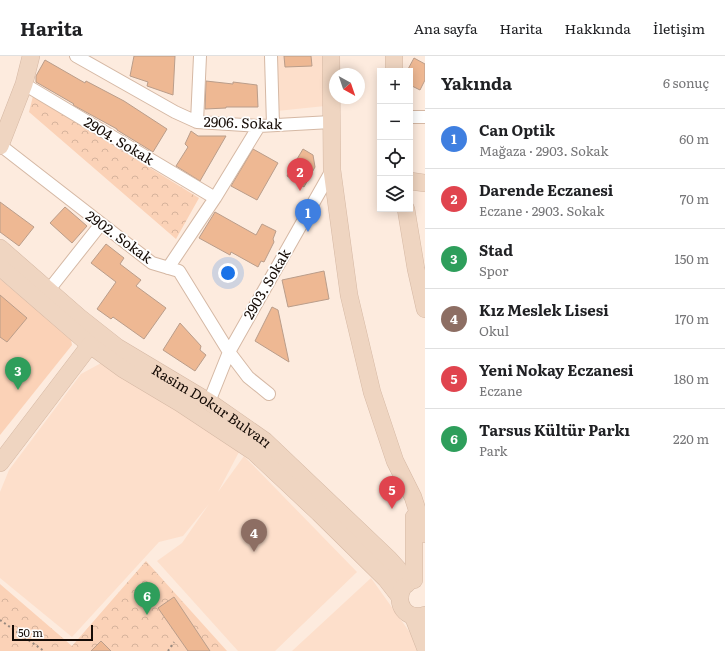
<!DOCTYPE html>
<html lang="tr">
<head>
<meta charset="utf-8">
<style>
  :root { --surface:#fff; --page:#f2f2f2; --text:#202124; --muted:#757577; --line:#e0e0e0; --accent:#111827 }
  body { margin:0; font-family:Literata,serif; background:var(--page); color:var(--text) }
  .controls { position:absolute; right:12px; top:12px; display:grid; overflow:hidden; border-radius:0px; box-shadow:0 2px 10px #0003 }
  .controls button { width:36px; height:36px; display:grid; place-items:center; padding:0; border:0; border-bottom:1px solid var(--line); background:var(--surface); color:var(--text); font:20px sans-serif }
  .compass { position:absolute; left:329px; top:12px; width:36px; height:36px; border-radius:50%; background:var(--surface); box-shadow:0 2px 10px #0003; rotate:140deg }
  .scale { position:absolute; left:12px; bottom:10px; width:81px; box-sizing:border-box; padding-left:4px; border:2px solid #160c06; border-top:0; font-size:11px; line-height:14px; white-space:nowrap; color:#160c06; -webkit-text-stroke:3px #fff; paint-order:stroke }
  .you { position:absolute; left:228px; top:217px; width:14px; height:14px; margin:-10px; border:3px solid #fff; border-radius:50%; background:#1a73e8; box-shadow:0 0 0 6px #1a73e833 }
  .badge { display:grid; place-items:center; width:26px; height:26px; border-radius:50%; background:var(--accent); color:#fff; font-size:13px; font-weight:700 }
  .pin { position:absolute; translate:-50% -33px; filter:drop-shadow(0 1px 2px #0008) }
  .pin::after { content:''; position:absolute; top:21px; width:14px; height:12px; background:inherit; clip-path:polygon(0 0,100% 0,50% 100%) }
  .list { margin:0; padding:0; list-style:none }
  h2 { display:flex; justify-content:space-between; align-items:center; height:52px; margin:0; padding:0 16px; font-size:17px }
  h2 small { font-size:13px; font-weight:400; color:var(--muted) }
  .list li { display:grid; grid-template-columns:26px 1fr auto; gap:12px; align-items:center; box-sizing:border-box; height:60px; padding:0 16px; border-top:1px solid var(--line) }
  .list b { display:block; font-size:15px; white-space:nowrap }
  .list p { margin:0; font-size:13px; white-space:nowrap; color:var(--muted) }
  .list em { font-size:13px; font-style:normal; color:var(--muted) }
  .icon { flex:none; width:22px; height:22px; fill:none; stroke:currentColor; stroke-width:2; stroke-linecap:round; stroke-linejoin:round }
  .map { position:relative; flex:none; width:425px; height:595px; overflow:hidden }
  header { display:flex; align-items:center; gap:24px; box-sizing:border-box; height:56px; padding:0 20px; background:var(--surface); border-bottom:1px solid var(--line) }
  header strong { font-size:19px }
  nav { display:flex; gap:22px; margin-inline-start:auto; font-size:14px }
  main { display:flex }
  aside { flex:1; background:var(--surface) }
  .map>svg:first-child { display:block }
  .built { fill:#fddfcb }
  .park { fill:url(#park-crowns) }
  .garden { fill:#fbd2b7 }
  .building { fill:#eeb893; stroke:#ba9d8a }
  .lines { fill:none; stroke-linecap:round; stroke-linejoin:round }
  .street-casing { stroke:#d5b8a4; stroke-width:14 }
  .secondary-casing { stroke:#d5b8a4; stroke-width:18 }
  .path { stroke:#98897f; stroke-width:2; stroke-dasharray:2 3; stroke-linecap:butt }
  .street { stroke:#fff; stroke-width:12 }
  .secondary { stroke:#efd5c1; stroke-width:17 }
  .labels { text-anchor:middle; stroke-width:3.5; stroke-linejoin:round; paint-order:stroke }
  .street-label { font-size:14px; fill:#160c06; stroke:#fff }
</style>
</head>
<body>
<header>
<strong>Harita</strong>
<nav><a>Ana sayfa</a><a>Harita</a><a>Hakkında</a><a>İletişim</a></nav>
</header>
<main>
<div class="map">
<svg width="425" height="595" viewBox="0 0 425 595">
  <defs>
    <pattern id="park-crowns" width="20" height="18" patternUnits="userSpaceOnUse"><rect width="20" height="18" fill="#fbd2b7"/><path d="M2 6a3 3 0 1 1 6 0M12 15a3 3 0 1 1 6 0" fill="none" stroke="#d6b39c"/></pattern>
  </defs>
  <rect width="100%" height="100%" fill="#fdebde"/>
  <path class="built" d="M275 0H326L325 50 277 55Z
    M103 306 239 396 218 436 244 400 357 516 275 595H238L157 505 182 487 209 448 183 480 159 486 72 581 0 522V436L9 414 81 318Z
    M371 522 416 585 420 595H292Z"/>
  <path class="park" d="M33 40 199 142 176 183 29 56Z
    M146 505 227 595H0V528L72 590Z"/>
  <path class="garden" d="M0 223 71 283 72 289 0 379Z"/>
  <path class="building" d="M134 0H175L173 39 147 30 148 26 130 20Z
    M284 0H311L312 10 285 11Z
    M414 2 425 8V24L420 34 410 29V15H407Z
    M45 4 85 27 86 25 124 45 167 73 153 96 117 74V73L73 49 74 48 36 26V20Z
    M206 25 233 28V26L257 29 258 51H226V52L205 53Z
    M191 75 198 80H226L200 125 176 110 188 91 185 88Z
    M253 93 278 107 257 144 231 130Z
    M303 93 313 99 315 111 304 131 287 120Z
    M0 146 34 171 19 190 0 176Z
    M65 151 87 170 72 187 50 167Z
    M215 156 256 179 262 168 276 175 273 183 274 186 264 206 261 205 258 211 231 196 230 199 199 182Z
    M106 188 124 202 120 208 141 224 136 230 166 252 144 283 113 261 111 263 97 253 116 226 91 207Z
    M324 215 329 243 288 251 282 224Z
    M0 239 27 262 7 286 0 281Z
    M272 251 278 254 289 306 255 285Z
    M180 267 201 290 200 294 206 299 195 315 163 294Z
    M174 541 210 595H188L158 552Z
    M101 585 111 595H91Z"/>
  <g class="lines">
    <g class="street-casing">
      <path id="street" d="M76 0 175 56 197 66 259 70 331 66
        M271 0 273 69
        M24 28 215 142
        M410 61H425
        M197 66 200 0
        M0 89 152 207 179 215 229 296 248 321 269 338
        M168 212 215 142 259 70
        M48 235 101 168
        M209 346 229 296 332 114"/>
    </g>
    <g class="secondary-casing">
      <g id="secondary">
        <path d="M331 0 332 114 349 239 372 336 395 405 413 441 425 478"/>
        <path d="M394 0V15"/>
        <path d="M0 90 24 28 31 0"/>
        <path d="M410 125 425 127"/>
        <path d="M406 153 416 213 425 253"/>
        <path id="s1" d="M0 192 79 261 117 291 209 346 265 385 389 503 398 513 407 528"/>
        <path d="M0 211 90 289 123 313 180 347 254 396 319 457 386 523 400 541"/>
        <path d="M0 407 90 289"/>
        <path d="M414 461V524"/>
        <path d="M403 531C394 548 406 565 425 559"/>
        <path d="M413 560 425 591"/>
      </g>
    </g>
    <path class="path" d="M0 564 44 595
      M168 595 174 586"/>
    <use href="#street" class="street"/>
    <use href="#secondary" class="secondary"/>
  </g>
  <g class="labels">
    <g class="street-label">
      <text transform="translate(243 67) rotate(2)" y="5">2906. Sokak</text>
      <text transform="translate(119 85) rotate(31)" y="5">2904. Sokak</text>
      <text transform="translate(119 181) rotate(36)" y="5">2902. Sokak</text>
      <text transform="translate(267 228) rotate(-60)" y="5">2903. Sokak</text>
      <text dy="5" stroke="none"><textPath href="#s1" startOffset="265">Rasim Dokur Bulvarı</textPath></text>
    </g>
  </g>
</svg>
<div class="controls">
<button>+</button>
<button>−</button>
<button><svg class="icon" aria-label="locate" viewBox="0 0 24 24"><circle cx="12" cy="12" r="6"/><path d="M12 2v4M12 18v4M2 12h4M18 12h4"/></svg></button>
<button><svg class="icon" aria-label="layers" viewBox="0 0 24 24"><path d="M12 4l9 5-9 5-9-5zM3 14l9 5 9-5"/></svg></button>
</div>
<svg class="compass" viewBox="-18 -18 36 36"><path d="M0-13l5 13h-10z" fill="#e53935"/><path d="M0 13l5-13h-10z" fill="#757577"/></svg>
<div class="scale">50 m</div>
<div class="you"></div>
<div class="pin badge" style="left:308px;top:176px;background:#3f7fe0">1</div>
<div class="pin badge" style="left:300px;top:135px;background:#e0444e">2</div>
<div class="pin badge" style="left:18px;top:334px;background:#2e9e5b">3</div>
<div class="pin badge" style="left:254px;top:496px;background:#8d6e63">4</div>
<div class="pin badge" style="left:392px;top:453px;background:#e0444e">5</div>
<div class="pin badge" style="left:147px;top:559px;background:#2e9e5b">6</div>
</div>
<aside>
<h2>Yakında<small>6 sonuç</small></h2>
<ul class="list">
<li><span class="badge" style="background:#3f7fe0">1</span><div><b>Can Optik</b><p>Mağaza · 2903. Sokak</p></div><em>60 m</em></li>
<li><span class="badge" style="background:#e0444e">2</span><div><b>Darende Eczanesi</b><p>Eczane · 2903. Sokak</p></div><em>70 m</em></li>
<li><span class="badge" style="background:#2e9e5b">3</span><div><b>Stad</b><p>Spor</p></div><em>150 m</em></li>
<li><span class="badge" style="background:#8d6e63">4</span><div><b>Kız Meslek Lisesi</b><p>Okul</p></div><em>170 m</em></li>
<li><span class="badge" style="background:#e0444e">5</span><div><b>Yeni Nokay Eczanesi</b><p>Eczane</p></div><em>180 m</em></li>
<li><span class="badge" style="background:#2e9e5b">6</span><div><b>Tarsus Kültür Parkı</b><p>Park</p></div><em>220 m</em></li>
</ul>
</aside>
</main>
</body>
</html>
